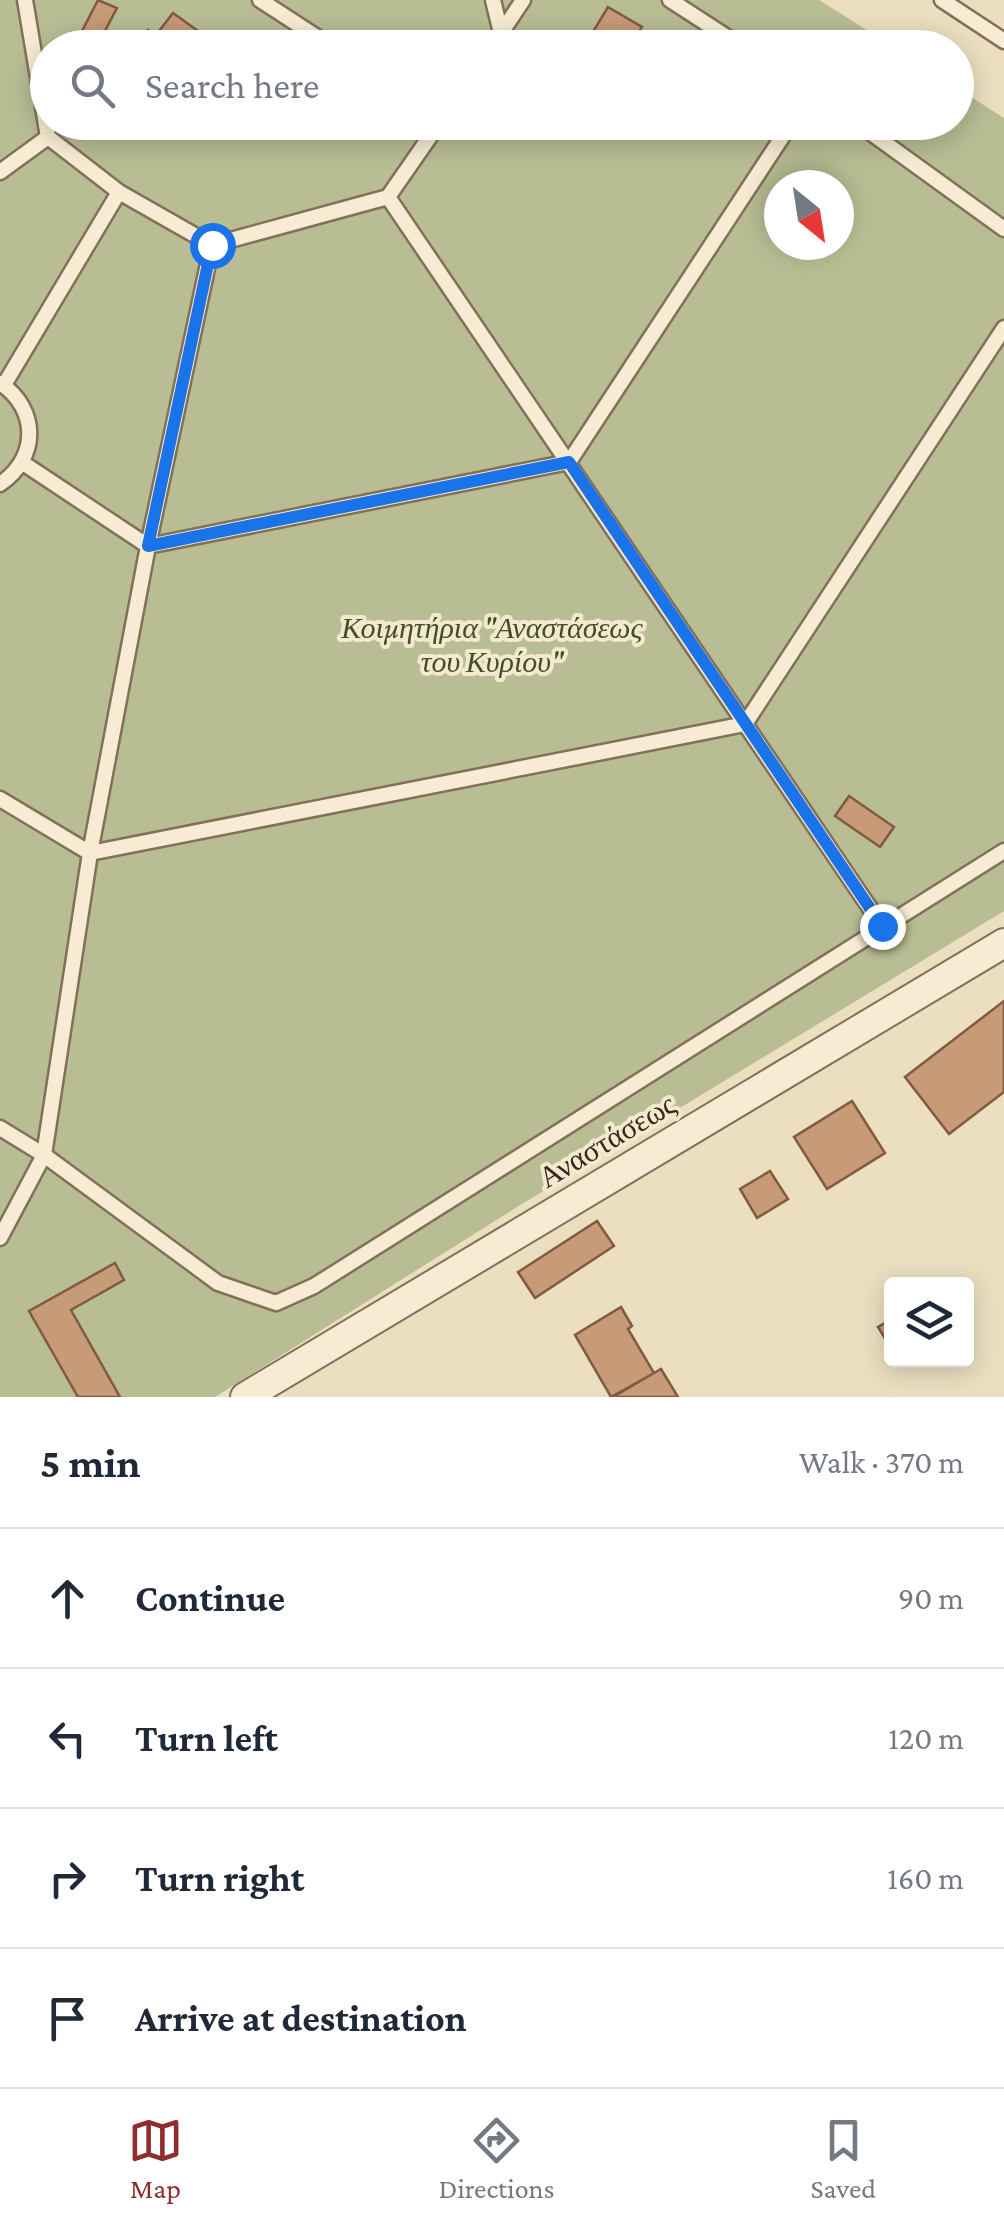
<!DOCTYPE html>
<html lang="en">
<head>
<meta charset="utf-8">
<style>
  :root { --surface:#fff; --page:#f2f2f3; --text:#1f2937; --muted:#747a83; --line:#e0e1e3; --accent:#8f2c2d }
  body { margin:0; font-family:"Crimson Pro",serif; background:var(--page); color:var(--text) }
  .controls { position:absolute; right:30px; bottom:30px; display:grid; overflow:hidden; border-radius:10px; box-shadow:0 5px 25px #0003 }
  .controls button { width:90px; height:90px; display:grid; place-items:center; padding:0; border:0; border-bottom:2px solid var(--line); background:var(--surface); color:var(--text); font:50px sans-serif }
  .compass { position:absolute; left:764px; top:170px; width:90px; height:90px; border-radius:50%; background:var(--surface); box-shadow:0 5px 25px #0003; rotate:150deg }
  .stop { position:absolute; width:30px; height:30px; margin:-22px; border:8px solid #1a73e8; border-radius:50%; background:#fff }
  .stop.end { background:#1a73e8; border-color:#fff; box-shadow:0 2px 10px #0008 }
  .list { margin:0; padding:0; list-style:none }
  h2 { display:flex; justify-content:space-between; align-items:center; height:130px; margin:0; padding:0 40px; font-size:42px }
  h2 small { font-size:32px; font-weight:400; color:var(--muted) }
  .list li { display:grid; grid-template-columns:65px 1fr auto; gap:30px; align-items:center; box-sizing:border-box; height:140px; padding:0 40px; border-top:2px solid var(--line) }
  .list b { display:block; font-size:38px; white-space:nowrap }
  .list em { font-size:32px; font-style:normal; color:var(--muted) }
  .icon { flex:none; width:55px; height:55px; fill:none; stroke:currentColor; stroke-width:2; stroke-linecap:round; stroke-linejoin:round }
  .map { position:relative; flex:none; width:1004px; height:1397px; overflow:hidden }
  .search { position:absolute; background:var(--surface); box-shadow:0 5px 25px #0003; left:30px; right:30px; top:30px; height:110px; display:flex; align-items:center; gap:25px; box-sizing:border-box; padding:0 35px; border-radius:55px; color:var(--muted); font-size:38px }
  .sheet { height:690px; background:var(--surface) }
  nav { display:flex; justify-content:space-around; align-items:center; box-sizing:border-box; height:140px; border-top:2px solid var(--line); background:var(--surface); font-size:28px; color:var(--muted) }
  nav a { display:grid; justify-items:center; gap:5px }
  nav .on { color:var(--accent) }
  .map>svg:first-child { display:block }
  .cemetery { fill:#b8bd94; fill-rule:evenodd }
  .building { fill:#c79a78; stroke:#815a40; stroke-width:2.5 }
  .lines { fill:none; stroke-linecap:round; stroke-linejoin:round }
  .lane-casing { stroke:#837059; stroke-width:19 }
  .street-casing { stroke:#837059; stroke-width:32 }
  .lane { stroke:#f7ecd3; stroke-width:14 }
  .street { stroke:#f7ecd3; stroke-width:28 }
  .route { stroke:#1a73e8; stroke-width:12 }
  .labels { text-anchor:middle; stroke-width:8; stroke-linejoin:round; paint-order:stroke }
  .park-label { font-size:30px; font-style:italic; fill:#444f24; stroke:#f3e9cf }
  .street-label { font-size:30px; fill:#34281d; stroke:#f3e9cf }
</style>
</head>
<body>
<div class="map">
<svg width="1004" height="1397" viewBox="0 0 1004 1397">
  <rect width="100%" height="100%" fill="#ebdfc0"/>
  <path class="cemetery" d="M0 0H819L894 47 48 48V122H956L957 88 1004 118V911L517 1207 215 1397H0ZM779 185H839V245H779Z"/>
  <path class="building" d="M98 0 117 8 99 42 81 33Z
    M608 7 642 27 629 48H611L591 35Z
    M173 13 205 36 196 48H135L148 30 156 35Z
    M849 796 894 827 880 847 835 816Z
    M1004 1001V1092L949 1134 905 1077Z
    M852 1101 885 1153 827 1189 794 1137Z
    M770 1171 788 1199 757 1218 740 1189Z
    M597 1221 614 1246 535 1298 518 1272Z
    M115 1263 124 1280 71 1310 120 1397H78L29 1311Z
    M621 1307 632 1326 628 1329 654 1373 611 1397 575 1335Z
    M890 1320 892 1322V1350L878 1327Z
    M661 1369 678 1397H613L654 1373Z"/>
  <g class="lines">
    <g class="lane-casing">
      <path id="lane" d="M25 0 48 137 119 192 212 245 388 197 440 122
        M260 0 334 48
        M493 0 501 33
        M670 0 744 48
        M942 0 1004 41
        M491 48 523 0
        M856 122 1004 229
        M0 172 48 137
        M388 197 882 926
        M0 383C39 409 39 458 0 484
        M4 385 119 192
        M23 463 148 546 569 462 792 122
        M0 799 90 853 745 724 1004 328
        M0 1128 44 1155 90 853 148 546 212 245
        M0 1238 44 1155 218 1283 276 1303 314 1286 1004 851"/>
    </g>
    <g class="street-casing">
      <path id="street" d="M245 1397 1004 943"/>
    </g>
    <use href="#lane" class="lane"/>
    <use href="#street" class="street"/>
  </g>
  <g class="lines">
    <path class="route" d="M212 245 148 546 569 462 882 926"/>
  </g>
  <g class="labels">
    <g class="park-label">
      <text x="492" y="638">Κοιμητήρια "Αναστάσεως<tspan x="492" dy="34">του Κυρίου"</tspan></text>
    </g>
    <g class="street-label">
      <text transform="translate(607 1141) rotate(-31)" y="10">Αναστάσεως</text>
    </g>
  </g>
</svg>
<div class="controls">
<button><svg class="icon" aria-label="layers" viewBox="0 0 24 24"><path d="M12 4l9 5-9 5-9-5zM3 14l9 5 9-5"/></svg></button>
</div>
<svg class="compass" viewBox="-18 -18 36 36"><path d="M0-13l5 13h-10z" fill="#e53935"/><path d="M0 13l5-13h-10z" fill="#747a83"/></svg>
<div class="stop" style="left:212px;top:245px"></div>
<div class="stop end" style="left:882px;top:926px"></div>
<div class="search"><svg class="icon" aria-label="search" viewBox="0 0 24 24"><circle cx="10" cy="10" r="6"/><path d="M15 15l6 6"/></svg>Search here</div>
</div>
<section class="sheet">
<h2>5 min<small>Walk · 370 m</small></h2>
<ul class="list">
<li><svg class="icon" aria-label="ahead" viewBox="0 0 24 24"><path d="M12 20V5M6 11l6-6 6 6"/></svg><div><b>Continue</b></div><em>90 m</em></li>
<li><svg class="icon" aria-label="left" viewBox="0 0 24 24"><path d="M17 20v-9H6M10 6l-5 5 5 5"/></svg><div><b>Turn left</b></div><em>120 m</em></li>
<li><svg class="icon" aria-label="right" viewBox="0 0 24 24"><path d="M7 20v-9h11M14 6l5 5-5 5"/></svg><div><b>Turn right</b></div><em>160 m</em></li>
<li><svg class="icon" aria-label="arrive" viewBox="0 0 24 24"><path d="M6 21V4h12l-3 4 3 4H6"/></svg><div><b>Arrive at destination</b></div></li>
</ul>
</section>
<nav>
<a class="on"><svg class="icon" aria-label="map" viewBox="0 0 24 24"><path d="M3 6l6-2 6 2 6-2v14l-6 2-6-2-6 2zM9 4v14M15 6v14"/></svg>Map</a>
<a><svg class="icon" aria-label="directions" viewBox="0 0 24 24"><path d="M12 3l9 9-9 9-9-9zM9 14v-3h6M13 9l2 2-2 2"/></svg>Directions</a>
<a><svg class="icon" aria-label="saved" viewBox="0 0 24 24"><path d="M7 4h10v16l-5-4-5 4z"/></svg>Saved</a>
</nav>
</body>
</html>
